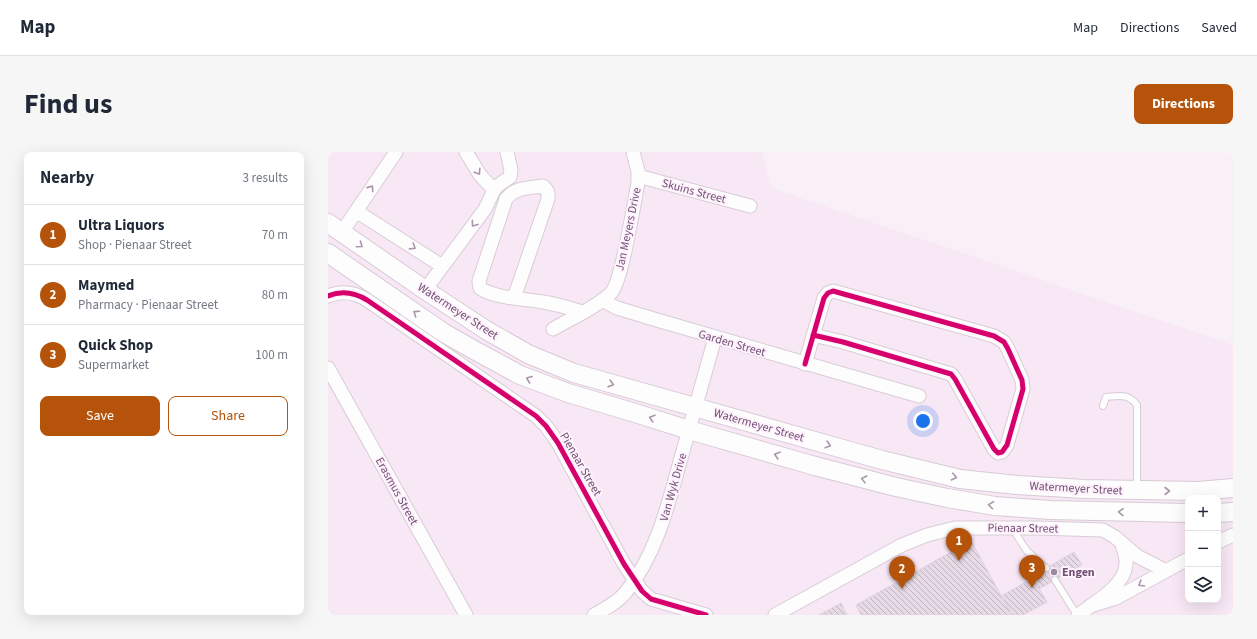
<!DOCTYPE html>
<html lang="en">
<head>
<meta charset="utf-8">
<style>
  :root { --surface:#fff; --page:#f6f6f7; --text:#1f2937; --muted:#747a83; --line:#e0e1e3; --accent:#b45309 }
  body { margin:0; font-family:"Source Sans 3",sans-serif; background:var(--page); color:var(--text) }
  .controls { position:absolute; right:12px; bottom:12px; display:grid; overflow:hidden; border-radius:8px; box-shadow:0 4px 16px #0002 }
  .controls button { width:36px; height:36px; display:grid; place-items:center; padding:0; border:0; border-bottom:1px solid var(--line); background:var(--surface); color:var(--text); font:20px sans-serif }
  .you { position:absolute; left:595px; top:269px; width:14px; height:14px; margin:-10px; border:3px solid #fff; border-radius:50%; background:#1a73e8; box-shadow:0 0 0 6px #1a73e833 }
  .badge { display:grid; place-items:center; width:26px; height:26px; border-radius:50%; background:var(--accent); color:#fff; font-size:13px; font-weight:700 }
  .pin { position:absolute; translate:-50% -33px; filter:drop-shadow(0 1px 2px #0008) }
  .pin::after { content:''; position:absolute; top:21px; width:14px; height:12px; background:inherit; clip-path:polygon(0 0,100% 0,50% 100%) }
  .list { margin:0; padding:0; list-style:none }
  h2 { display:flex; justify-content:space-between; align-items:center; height:52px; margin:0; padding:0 16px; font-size:17px }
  h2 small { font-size:13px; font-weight:400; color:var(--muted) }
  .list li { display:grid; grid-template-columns:26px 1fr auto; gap:12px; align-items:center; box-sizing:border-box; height:60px; padding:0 16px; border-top:1px solid var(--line) }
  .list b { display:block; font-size:15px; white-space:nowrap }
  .list p { margin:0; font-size:13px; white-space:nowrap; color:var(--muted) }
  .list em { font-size:13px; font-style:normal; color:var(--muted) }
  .actions { display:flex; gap:8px; padding:12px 16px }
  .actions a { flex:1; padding:9px 0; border:1px solid var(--accent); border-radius:8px; text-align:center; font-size:14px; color:var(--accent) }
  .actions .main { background:var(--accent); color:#fff }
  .icon { flex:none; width:22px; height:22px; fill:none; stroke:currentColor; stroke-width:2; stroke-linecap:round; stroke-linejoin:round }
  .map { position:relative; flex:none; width:905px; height:463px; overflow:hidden; border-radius:8px }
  header { display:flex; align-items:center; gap:24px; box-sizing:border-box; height:56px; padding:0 20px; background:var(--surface); border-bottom:1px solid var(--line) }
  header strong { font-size:19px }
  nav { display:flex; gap:22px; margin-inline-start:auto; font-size:14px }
  .intro { display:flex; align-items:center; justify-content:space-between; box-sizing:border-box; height:96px; padding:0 24px }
  h1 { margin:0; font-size:28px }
  .button { padding:10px 18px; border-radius:8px; background:var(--accent); color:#fff; font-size:14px; font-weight:700 }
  main { display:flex; gap:24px; padding:0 24px }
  aside { flex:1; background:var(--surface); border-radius:8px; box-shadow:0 4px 16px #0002 }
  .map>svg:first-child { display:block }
  .residential { fill:#f8e7f5; fill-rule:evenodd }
  .building { fill:url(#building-back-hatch); stroke:#e0d2df }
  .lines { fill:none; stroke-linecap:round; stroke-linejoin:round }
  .lane-casing { stroke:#d7cdd6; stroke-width:8 }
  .street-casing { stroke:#d7cdd6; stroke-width:15 }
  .secondary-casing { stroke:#d6cbd5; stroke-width:20 }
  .lane { stroke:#fefdfe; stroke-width:6 }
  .street { stroke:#fefdfe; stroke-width:13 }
  .secondary { stroke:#fefdfe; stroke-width:18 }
  .cycleway-casing { stroke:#fef2fc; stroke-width:8 }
  .cycleway { stroke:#d6006c; stroke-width:5 }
  .oneway { stroke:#aa95ac }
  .poi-dot { fill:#a188a2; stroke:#fef2fc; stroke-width:1.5 }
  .labels { text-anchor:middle; stroke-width:4; stroke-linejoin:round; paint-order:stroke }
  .street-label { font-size:12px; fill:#725075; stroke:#fef2fc }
  .poi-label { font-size:12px; font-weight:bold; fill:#725075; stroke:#fef2fc; text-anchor:start }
</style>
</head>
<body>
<header>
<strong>Map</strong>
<nav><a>Map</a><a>Directions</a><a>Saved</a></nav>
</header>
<div class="intro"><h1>Find us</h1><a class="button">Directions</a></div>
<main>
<aside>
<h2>Nearby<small>3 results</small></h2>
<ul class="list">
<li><span class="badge">1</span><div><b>Ultra Liquors</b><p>Shop · Pienaar Street</p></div><em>70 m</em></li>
<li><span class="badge">2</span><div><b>Maymed</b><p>Pharmacy · Pienaar Street</p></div><em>80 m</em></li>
<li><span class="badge">3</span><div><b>Quick Shop</b><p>Supermarket</p></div><em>100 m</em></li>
</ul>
<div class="actions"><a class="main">Save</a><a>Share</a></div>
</aside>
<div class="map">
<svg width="905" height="463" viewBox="0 0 905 463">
  <defs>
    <pattern id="building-back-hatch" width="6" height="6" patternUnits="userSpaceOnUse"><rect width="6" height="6" fill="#e6dae6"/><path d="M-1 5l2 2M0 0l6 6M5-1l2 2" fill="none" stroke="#bfb3bf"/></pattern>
  </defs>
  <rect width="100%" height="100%" fill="#f8f0f6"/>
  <path class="residential" d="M0 0H434L443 36 905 193V463H0ZM860 346H890V448H860Z"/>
  <path class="building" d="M643 389 684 463H533L528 453Z
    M746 400 754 413 711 437 704 424Z
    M705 426 719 450 695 463H684L673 444Z
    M513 451 519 463H491Z"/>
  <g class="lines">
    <g class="lane-casing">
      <path id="lane" d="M775 254 778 245C791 244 800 241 809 253V337
        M684 376 699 399 718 416
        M727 428 749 463"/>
    </g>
    <g class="street-casing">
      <path id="street" d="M138 0 152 23 166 38
        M310 24 422 54
        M28 59 114 114
        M14 80 68 0
        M97 138 157 57 166 38 169 34 182 25 183 18 179 0
        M0 144C14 138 26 140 39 148L208 264 218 274 230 291 296 412 314 439 323 447 378 463
        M186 146 219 50C221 43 221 39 215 34 201 36 187 35 178 47L151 129 152 136C165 146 198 147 215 150 229 152 241 156 254 160
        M274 148 289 156 329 168 591 244
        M225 177C242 167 269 155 283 141 294 130 306 50 310 31V19L305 0
        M477 212 496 146 500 141 505 139 666 184 676 190 680 197 694 228 695 237 679 293 674 300 670 301 666 297 627 227 623 222 515 190 485 183
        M0 216 138 463
        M890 390 905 383
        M762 454 788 446 860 407
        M266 463C277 457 290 450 298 440 329 401 340 353 353 306 364 266 376 226 387 186
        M447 463 574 393 599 383 627 376H709L775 378 787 385 809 404 838 419
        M750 463C766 451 797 434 798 412 799 404 795 397 793 390"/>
    </g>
    <g class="secondary-casing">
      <path id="secondary" d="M0 71 97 138 158 178 200 202 246 221 554 308 632 327 689 333 756 337 870 339 905 336
        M0 101 116 181 146 198 192 223 240 241 304 260 361 278 487 314 568 335 619 346 667 354 722 358 860 361
        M890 361 905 360"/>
    </g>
    <use href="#lane" class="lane"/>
    <use href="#street" class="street"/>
    <use href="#secondary" class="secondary"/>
    <g class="cycleway-casing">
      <path id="cycleway" d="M0 144C14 138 26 140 39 148L208 264 218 274 230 291 296 412 314 439 323 447 378 463
        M477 212 496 146 500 141 505 139 666 184 676 190 680 197 694 228 695 237 679 293 674 300 670 301 666 297 627 227 623 222 515 190 485 183"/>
    </g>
    <use href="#cycleway" class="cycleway"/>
  </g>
  <defs><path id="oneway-chevron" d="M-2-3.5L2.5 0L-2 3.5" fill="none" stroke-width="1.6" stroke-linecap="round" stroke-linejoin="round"/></defs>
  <g class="oneway">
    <use href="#oneway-chevron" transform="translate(150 20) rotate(57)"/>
    <use href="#oneway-chevron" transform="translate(43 36) rotate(-55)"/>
    <use href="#oneway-chevron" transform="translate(146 72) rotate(126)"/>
    <use href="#oneway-chevron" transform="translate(32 93) rotate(35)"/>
    <use href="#oneway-chevron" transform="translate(85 95) rotate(32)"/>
    <use href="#oneway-chevron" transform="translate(88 161) rotate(-146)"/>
    <use href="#oneway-chevron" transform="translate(201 227) rotate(-159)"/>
    <use href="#oneway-chevron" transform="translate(283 232) rotate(16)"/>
    <use href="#oneway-chevron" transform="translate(324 266) rotate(-162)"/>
    <use href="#oneway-chevron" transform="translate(500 293) rotate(16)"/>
    <use href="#oneway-chevron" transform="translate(449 303) rotate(-164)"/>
    <use href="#oneway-chevron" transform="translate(626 325) rotate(13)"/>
    <use href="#oneway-chevron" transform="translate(536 327) rotate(-166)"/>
    <use href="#oneway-chevron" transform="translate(839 339)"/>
    <use href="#oneway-chevron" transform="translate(663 353) rotate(-172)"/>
    <use href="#oneway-chevron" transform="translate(793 360) rotate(-178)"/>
    <use href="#oneway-chevron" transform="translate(813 432) rotate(150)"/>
  </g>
  <circle class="poi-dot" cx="726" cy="420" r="4"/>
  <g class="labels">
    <g class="street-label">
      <text transform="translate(366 39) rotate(15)" y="4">Skuins Street</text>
      <text transform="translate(300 77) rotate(-78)" y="4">Jan Meyers Drive</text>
      <text transform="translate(130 159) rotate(33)" y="4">Watermeyer Street</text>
      <text transform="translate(404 191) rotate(16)" y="4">Garden Street</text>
      <text transform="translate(431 273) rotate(16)" y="4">Watermeyer Street</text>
      <text transform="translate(253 312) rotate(60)" y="4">Pienaar Street</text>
      <text transform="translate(345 335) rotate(-74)" y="4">Van Wyk Drive</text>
      <text transform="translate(748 336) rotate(3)" y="4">Watermeyer Street</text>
      <text transform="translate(69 339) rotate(61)" y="4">Erasmus Street</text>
      <text transform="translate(695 376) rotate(1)" y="4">Pienaar Street</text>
    </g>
    <g class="poi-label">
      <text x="734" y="424">Engen</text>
    </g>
  </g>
</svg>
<div class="controls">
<button>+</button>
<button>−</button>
<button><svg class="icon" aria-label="layers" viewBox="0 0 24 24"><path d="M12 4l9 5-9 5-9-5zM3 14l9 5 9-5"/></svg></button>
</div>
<div class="you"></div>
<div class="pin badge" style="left:631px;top:409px">1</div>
<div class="pin badge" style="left:574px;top:437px">2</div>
<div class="pin badge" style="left:704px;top:436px">3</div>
</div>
</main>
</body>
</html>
